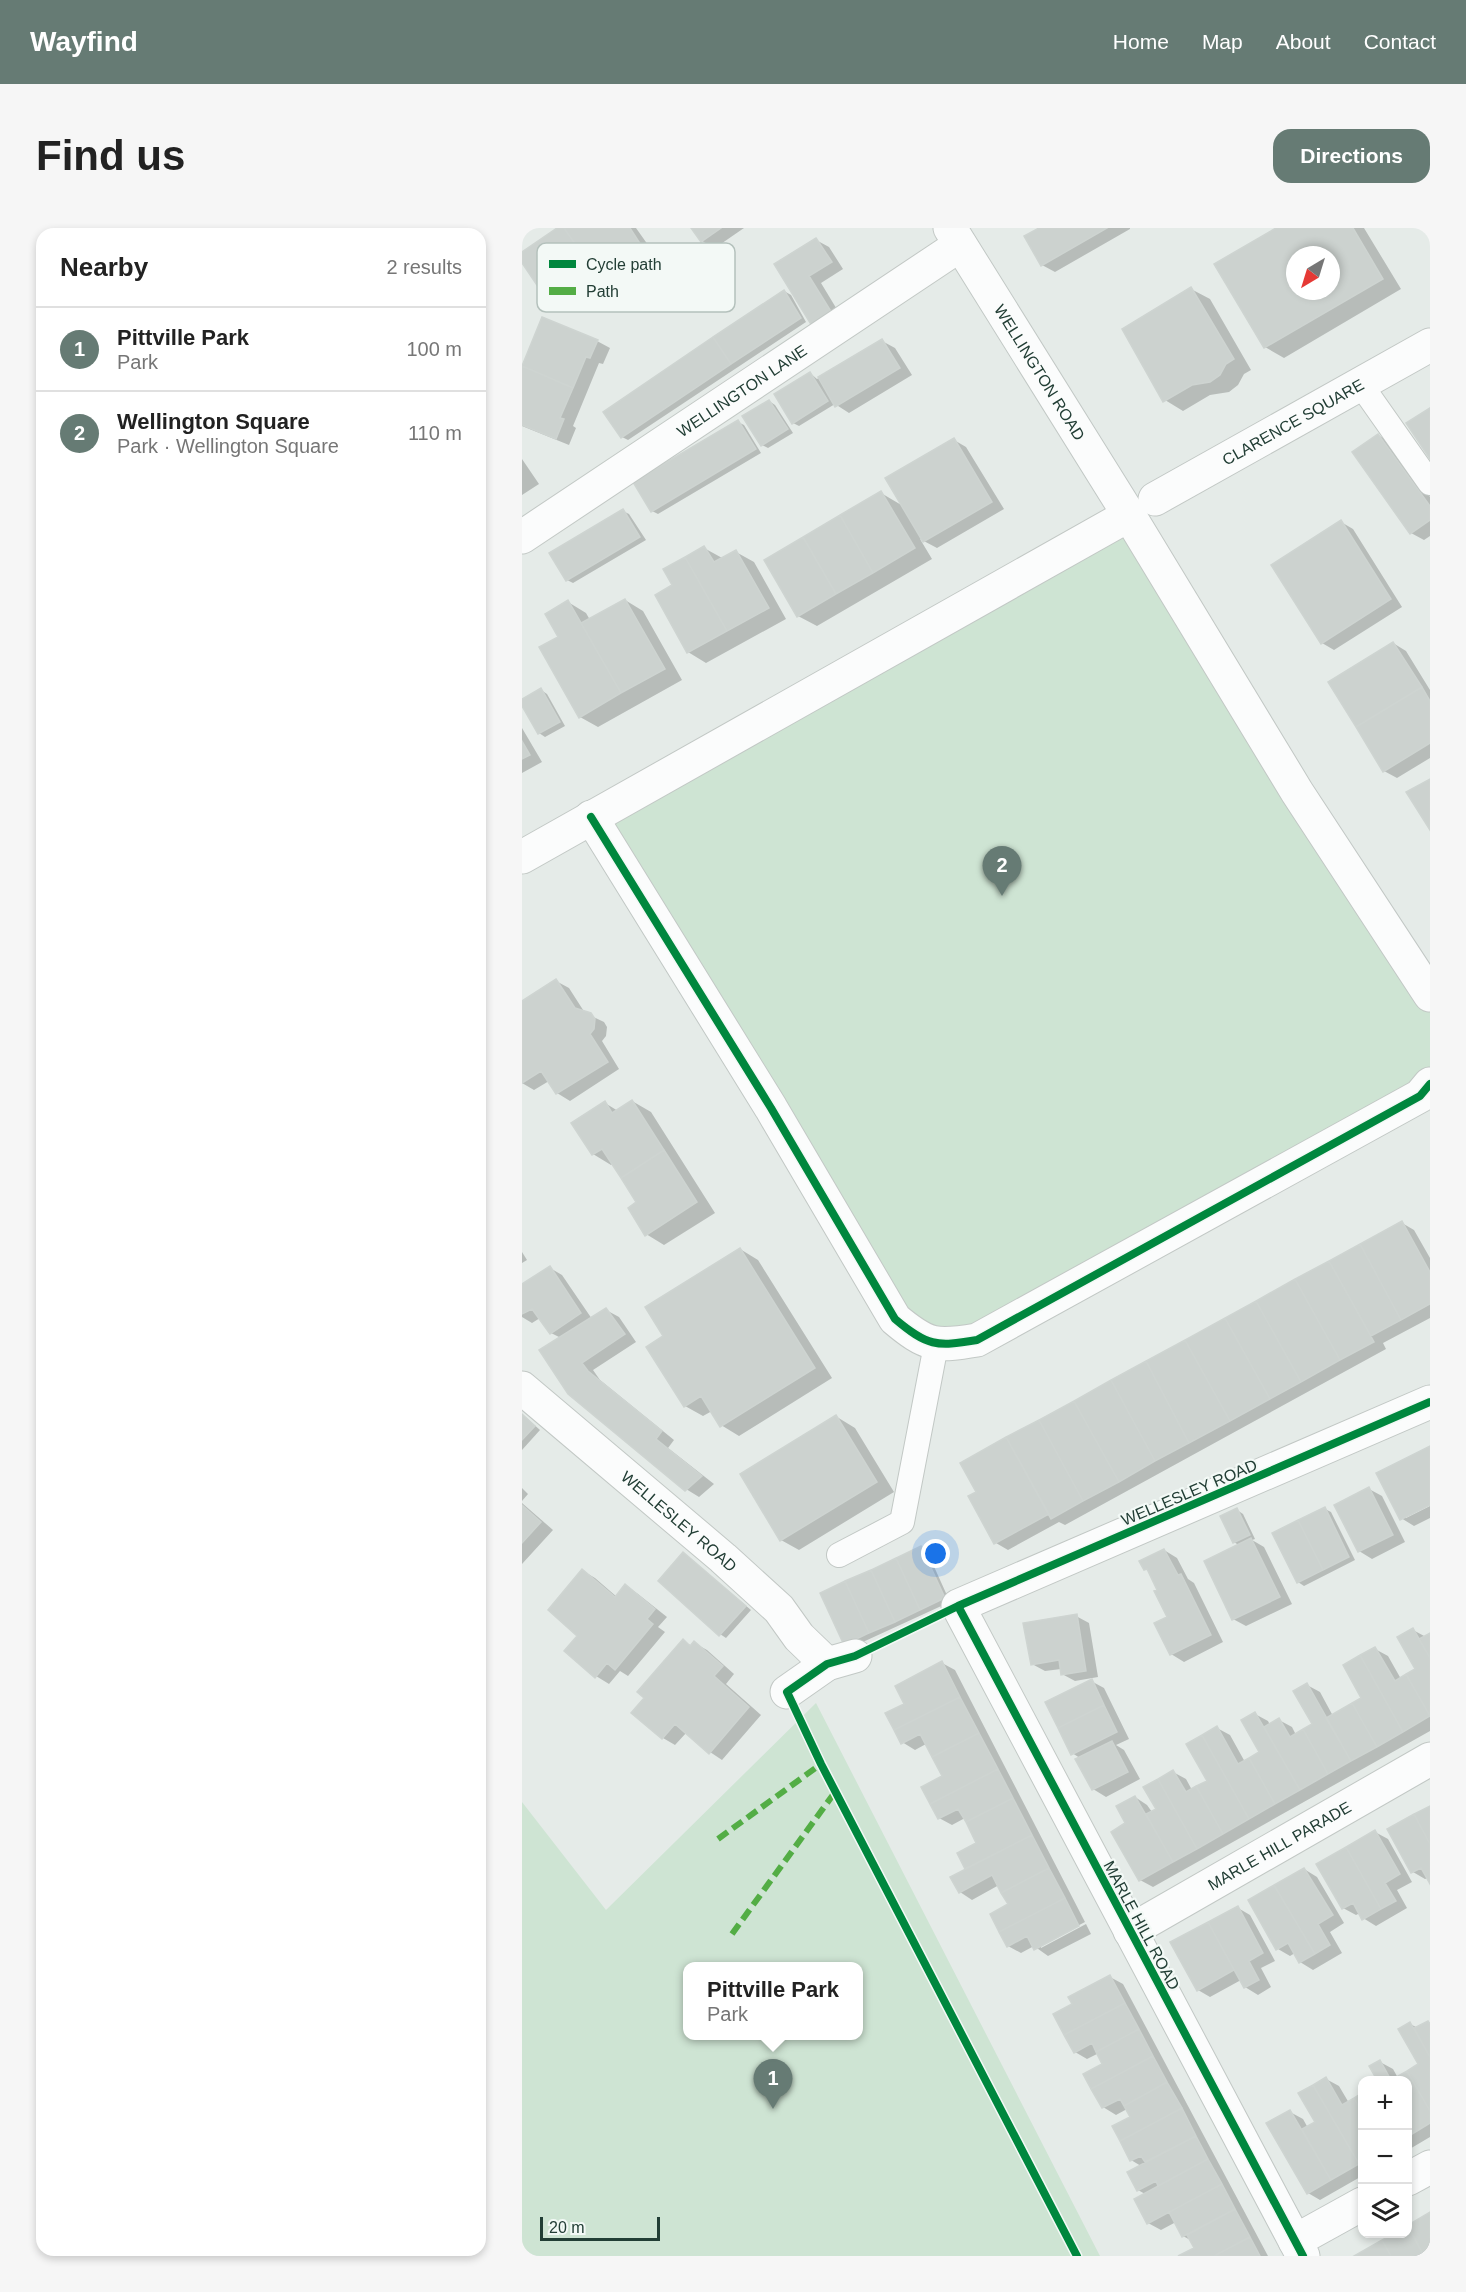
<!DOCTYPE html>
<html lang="en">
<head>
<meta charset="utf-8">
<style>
  :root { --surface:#fff; --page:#f6f6f6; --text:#222; --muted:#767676; --line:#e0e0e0; --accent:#667b74 }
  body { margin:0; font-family:Helvetica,sans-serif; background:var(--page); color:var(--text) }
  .controls { position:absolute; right:18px; bottom:18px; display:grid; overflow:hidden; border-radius:12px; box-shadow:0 3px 9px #0003 }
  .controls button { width:54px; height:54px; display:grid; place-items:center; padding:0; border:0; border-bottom:2px solid var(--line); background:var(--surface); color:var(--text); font:30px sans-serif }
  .compass { position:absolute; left:764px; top:18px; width:54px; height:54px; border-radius:50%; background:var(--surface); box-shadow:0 3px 9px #0003; rotate:218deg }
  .scale { position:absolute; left:18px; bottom:15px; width:120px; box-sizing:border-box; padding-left:6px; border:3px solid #223e35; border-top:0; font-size:16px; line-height:21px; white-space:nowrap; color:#223e35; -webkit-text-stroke:4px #f3f9f6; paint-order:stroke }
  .you { position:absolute; left:414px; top:1326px; width:21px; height:21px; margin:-15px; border:4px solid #fff; border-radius:50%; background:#1a73e8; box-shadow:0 0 0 9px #1a73e833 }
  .badge { display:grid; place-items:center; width:39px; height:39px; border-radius:50%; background:var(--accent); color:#fff; font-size:20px; font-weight:700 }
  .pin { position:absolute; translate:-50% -50px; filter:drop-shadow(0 2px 3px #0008) }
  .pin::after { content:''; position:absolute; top:32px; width:21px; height:18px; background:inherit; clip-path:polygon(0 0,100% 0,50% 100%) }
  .popup { position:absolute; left:161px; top:1734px; width:180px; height:78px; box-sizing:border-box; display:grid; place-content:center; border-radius:12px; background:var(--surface); filter:drop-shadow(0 2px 4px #0005); font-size:20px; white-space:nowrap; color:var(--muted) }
  .popup b { font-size:22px; color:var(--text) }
  .popup::after { content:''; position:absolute; left:50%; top:100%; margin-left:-12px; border:12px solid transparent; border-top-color:var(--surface) }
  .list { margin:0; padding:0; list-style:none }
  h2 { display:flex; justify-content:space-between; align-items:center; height:78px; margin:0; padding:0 24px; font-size:26px }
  h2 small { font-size:20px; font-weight:400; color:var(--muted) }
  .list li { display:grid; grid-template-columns:39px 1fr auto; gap:18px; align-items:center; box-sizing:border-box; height:84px; padding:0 24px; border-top:2px solid var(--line) }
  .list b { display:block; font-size:22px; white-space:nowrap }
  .list p { margin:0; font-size:20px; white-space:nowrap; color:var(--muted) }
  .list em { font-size:20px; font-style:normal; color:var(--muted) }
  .icon { flex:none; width:33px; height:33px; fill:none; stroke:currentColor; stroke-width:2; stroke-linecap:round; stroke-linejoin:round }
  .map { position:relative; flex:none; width:908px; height:2028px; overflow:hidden; border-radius:18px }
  header { display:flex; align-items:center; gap:36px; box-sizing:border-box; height:84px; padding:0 30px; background:var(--accent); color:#fff }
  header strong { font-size:28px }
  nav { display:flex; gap:33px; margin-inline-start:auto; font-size:21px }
  .intro { display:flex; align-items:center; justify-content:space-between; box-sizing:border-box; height:144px; padding:0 36px }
  h1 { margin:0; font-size:42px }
  .button { padding:15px 27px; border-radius:18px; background:var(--accent); color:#fff; font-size:21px; font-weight:700 }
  main { display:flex; gap:36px; padding:0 36px }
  aside { flex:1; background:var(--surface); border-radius:18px; box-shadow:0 3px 9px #0003 }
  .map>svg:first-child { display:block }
  .green { fill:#cee4d3; fill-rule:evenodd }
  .shadow { fill:#0003; fill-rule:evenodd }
  .building { fill:#ccd2cf; stroke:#ced4d1; stroke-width:1.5; fill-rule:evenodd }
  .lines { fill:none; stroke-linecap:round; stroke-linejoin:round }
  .lane-casing { stroke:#c2c8c5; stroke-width:26 }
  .street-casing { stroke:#c2c8c5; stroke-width:35 }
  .lane { stroke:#fbfcfc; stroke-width:24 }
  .street { stroke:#fbfcfc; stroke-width:33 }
  .quiet { stroke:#53ad45; stroke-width:6; stroke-dasharray:12 6; stroke-linecap:butt }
  .cycleway-casing { stroke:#f3f9f6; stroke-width:11 }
  .cycleway { stroke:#00873e; stroke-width:8 }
  .labels { text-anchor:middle; stroke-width:4.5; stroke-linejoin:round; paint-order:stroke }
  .street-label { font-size:16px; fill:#223e35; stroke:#f3f9f6 }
  .key { fill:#f3f9f6; stroke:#b4c1bc; stroke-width:1.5 }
  .key-label { font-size:16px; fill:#223e35 }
</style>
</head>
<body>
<header>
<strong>Wayfind</strong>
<nav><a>Home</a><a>Map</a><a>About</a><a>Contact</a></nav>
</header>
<div class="intro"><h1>Find us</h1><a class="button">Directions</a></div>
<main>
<aside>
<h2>Nearby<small>2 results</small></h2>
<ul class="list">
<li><span class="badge">1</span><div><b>Pittville Park</b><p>Park</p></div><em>100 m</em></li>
<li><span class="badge">2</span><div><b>Wellington Square</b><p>Park · Wellington Square</p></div><em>110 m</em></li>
</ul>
</aside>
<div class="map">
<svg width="908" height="2028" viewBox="0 0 908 2028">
  <rect width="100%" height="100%" fill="#e5ebe8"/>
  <path class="green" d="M607 287 908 767V856L455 1112 394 1109 69 589Z
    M294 1475 578 2028H0V1574L84 1682ZM336 1738V1808H166V1738Z"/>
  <path class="shadow" d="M38 0H114L131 24 113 36 108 34 57 68 60 72 43 84 30 77 0 32V25Z
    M171 0H222L193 20 180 13Z
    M520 0H608V1L533 44 520 37Z
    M757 0H842L879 61 762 130 743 119ZM773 27H809V63H773Z
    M294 12 307 19 321 41 299 55 322 93 304 104 254 37Z
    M669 61 688 71 729 142 722 146 716 157 707 164 688 167 661 183 643 172Z
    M262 63 269 67 284 94 106 212 100 209Z
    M75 113 88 120 81 136 77 135 51 198 54 200 47 217 0 198V141Z
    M360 113 373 120 390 147 327 185 313 176 277 198 271 195 288 145 295 151Z
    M247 173 253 177 271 205 246 220 240 217Z
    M216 194 222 197 239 225 136 286 130 283Z
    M856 207 869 215 908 269V308L902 312 889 305Z
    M432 212 444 219 482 281 415 320 398 311 410 331 295 398 276 388 359 265 381 278Z
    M0 231 17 256 0 267Z
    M101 283 107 286 124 312 51 355 45 352Z
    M819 294 831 301 880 379 812 422 800 415Z
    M182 320 202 331 214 324 232 334 264 391 184 435 166 424 153 357Z
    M103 372 121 383 160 452 76 499 58 489 38 409 46 374 64 385 68 392Z
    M871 415 884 423 908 462V530L875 550 862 543Z
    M19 462 25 466 43 498 23 509 17 505 0 474V472Z
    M0 500 20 534 0 545Z
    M34 753 47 760 63 785 82 794 85 799 84 808 80 813 97 841 48 873 35 865 27 853 12 862 0 855V775Z
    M110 873 129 884 193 985 142 1017 124 1006 116 974 92 935 89 937 71 926 83 875 96 883Z
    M880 995 892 1002 908 1030V1090L861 1115 864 1121 543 1297 537 1294 486 1322 474 1315 456 1264 440 1236Z
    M218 1021 236 1032 310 1150 217 1208 199 1197 190 1183 181 1188 163 1178 143 1109Z
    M0 1024 5 1032 0 1035Z
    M28 1040 40 1047 70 1091 84 1082 97 1089 114 1114 71 1142 78 1152 152 1212 146 1220 192 1256 177 1269 164 1261 47 1165 39 1110 29 1105 18 1090 10 1095 0 1089V1057Z
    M0 1186 18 1202 0 1222Z
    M315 1189 333 1200 372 1264 277 1322 259 1312Z
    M908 1220V1275L884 1287V1290L908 1278V1290L892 1298 879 1290Z
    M0 1260 6 1266 0 1273Z
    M847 1261 860 1268 883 1314 850 1331 837 1323Z
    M0 1275 31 1302 0 1336Z
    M803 1281 809 1284 833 1332 782 1358 776 1354Z
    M715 1282 721 1286 733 1311 730 1312 742 1319 770 1376 724 1398 711 1391 718 1318 712 1314Z
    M399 1320 405 1323 428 1374 330 1419 324 1416Z
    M642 1322 655 1330 666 1351 672 1355 701 1414 662 1434 649 1426 647 1390 637 1363 628 1344 623 1341Z
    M162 1326 229 1382 204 1410 198 1406Z
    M61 1343 73 1350 95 1369 104 1358 116 1366 145 1389 136 1399 143 1404 106 1448 98 1443 87 1456 74 1448 58 1407Z
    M554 1388 567 1395 576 1449 553 1453 540 1446 539 1441 523 1443 510 1436Z
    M891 1402 904 1409 908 1406V1503L631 1659 618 1652 606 1596 613 1569 625 1577 630 1584 636 1581 651 1544 664 1551 670 1562 687 1553 695 1500 708 1507 723 1534 739 1525 733 1486 746 1493 748 1497 757 1492 770 1499 774 1507 792 1496 785 1457 798 1464 811 1488 841 1470 853 1421 866 1428 879 1451 895 1441Z
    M161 1413 170 1418 172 1415 185 1422 212 1446 204 1456 239 1487 200 1532 188 1524 165 1504 153 1517 141 1510 124 1470Z
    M420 1435 433 1442 563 1694 519 1717V1720L564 1696 569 1706 526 1728 512 1718 499 1725 486 1718 488 1677 477 1657 450 1672 438 1664 446 1642 437 1626 457 1616 443 1590 430 1597 417 1590 422 1549 404 1516 393 1522 380 1514 384 1476Z
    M569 1453 582 1460 607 1511 594 1517 602 1522 618 1551 584 1569 571 1561 558 1530 550 1525Z
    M908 1579V1653L906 1650 903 1651 891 1644Z
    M853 1604 866 1611 890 1654 875 1662 885 1680 854 1698 841 1690 838 1685 834 1687 821 1680Z
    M782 1641 795 1649 822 1695 808 1704 820 1725 791 1742 778 1734 773 1725 768 1728 756 1721Z
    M716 1680 728 1687 753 1733 739 1740 749 1759 736 1767 723 1759 719 1752 688 1769 676 1762 650 1715Z
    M588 1749 601 1756 746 2028H660L674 2020 670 2013 661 2008 654 1994 639 2002 626 1995 623 1966 616 1962 619 1938 609 1932 610 1889 605 1881 594 1887 581 1879 582 1836 577 1825 565 1831 553 1824 552 1777Z
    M906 1794 908 1795V1909L886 1922V1852H856L849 1839 858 1834 871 1841 876 1850 898 1837 888 1796 896 1800Z
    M804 1851 817 1858 827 1875 840 1867V1948L798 1972 786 1965 768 1884 781 1891 786 1900 795 1895Z
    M908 1986V2028H835L874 2006H886V1999Z"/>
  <path class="building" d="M35 0H42L72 43 46 60 49 64 29 78 0 35V24Z
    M42 0H108L119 17 99 30 96 26 72 43Z
    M169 0H199L179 14Z
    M517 0H585L519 38 502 8Z
    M754 0H831L861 51 742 120 692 36ZM773 27H809V63H773Z
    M294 10 310 34 287 48 310 85 290 98 252 36Z
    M669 59 712 131 704 136 698 147 688 154 670 157 641 174 600 101Z
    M262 62 279 90 209 136 191 109Z
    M20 89 76 112 68 130 64 129 51 160 0 138Z
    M191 109 209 136 99 210 81 184Z
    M360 111 378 140 313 179 296 149Z
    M0 138 51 160 38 190 42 191 34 211 0 197Z
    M288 144 306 173 270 196 252 166Z
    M247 172 266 201 239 218 220 188Z
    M908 180V231L884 195Z
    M216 192 234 221 129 284 111 254Z
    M856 206 908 278V292L888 306 830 224Z
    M432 210 470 274 401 314 363 250Z
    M359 263 393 320 351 345 318 287Z
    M101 281 118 309 44 353 27 325Z
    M318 287 351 345 314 366 281 309Z
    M819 292 869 371 799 416 749 337Z
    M281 309 314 366 275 389 242 332Z
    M182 318 192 334 214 322 247 380 205 403 163 329Z
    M163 329 205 403 165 425 133 367 150 357 141 341Z
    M103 371 143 441 99 465 59 395Z
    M46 372 99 465 57 490 17 419 36 409 23 386Z
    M871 414 900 459 834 499 806 454Z
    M900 459 908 473V515L861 544 834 499Z
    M19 460 38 494 16 506 0 478V471Z
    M0 513 8 527 0 531Z
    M908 551V602L884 564Z
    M34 751 53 780 69 785 73 791 72 801 68 806 86 834 34 866 19 843 0 855V773Z
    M110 872 142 922 99 950 80 921 70 927 49 895 83 873 90 885Z
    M142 922 175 974 123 1008 106 980 114 974 99 950Z
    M880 993 908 1044V1076L879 1092 838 1016Z
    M838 1016 879 1092 849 1108 807 1033Z
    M218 1020 293 1140 198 1199 179 1168 162 1179 124 1119 141 1108 123 1079Z
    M807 1033 852 1114 818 1132 773 1051Z
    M28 1038 59 1085 28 1106 10 1081 0 1086V1056Z
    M773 1051 818 1132 779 1154 734 1073Z
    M734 1073 779 1154 748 1171 703 1090Z
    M84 1080 103 1106 60 1135 66 1143 140 1203 134 1211 180 1248 163 1263 46 1166 17 1122Z
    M703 1090 748 1171 708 1193 663 1112Z
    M663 1112 708 1193 667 1215 624 1133Z
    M624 1133 667 1215 633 1233 589 1152Z
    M589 1152 633 1233 597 1254 552 1173Z
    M552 1173 597 1254 561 1273 517 1192Z
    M0 1186 13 1198 0 1212Z
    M314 1187 355 1254 258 1313 218 1246Z
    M517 1192 561 1273 529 1291 484 1209Z
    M484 1209 527 1286 472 1316 446 1268 454 1264 438 1235Z
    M908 1218V1277L878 1292 854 1245Z
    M847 1259 871 1307 836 1324 812 1277Z
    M0 1277 19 1294 0 1315Z
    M803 1279 827 1329 801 1342 776 1292Z
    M715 1280 728 1307 711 1315 698 1288Z
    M776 1292 801 1342 775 1355 750 1305Z
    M729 1310 758 1369 710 1392 682 1333Z
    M399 1318 423 1370 398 1382 374 1330Z
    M642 1321 656 1347 659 1346 689 1407 648 1427 632 1395 645 1389 632 1363 635 1362 625 1341 622 1342 617 1333Z
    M161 1324 224 1378 197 1408 136 1353Z
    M374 1330 398 1382 373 1394 349 1342Z
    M60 1341 93 1369 103 1356 133 1381 125 1391 131 1396 93 1442 85 1435 73 1450 42 1423 55 1408 26 1382Z
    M349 1342 373 1394 347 1405 323 1353Z
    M323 1353 347 1405 322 1417 298 1365Z
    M555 1386 564 1443 539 1447 537 1432 509 1437 501 1395Z
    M891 1400 908 1430V1488L884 1446 893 1441 875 1409Z
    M908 1405V1430L897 1411Z
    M161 1411 168 1418 172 1413 201 1438 192 1448 227 1479 187 1526 153 1496 140 1511 109 1485 122 1470 115 1464Z
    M853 1419 873 1453 884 1446 908 1488 881 1504 838 1427Z
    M838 1427 881 1504 855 1519 830 1475 839 1470 821 1437Z
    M420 1433 438 1469 372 1502 363 1485 382 1476 373 1458Z
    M570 1451 582 1477 536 1500 523 1474Z
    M785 1455 829 1533 806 1546 781 1501 790 1496 771 1463Z
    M438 1469 457 1505 410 1529 398 1506 379 1516 372 1502Z
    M830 1475 855 1519 829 1533 804 1490Z
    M582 1477 595 1504 549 1527 536 1500Z
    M733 1484 778 1562 753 1576 727 1530 737 1524 719 1492Z
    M757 1490 768 1509 781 1501 806 1546 778 1562 742 1499Z
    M695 1498 716 1536 727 1530 753 1576 727 1591 680 1507Z
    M457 1505 476 1541 408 1576 399 1559 420 1548 410 1529Z
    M680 1507 727 1591 701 1606 674 1558 685 1553 664 1516Z
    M590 1513 606 1544 570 1562 553 1531Z
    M476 1541 491 1570 444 1594 436 1581 416 1591 408 1576Z
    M651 1542 664 1564 674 1558 701 1606 675 1621 636 1551Z
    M636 1551 675 1621 651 1634 624 1586 634 1581 621 1559Z
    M613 1568 651 1634 617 1653 589 1604 603 1595 594 1578Z
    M491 1570 510 1607 443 1641 435 1625 454 1615 444 1594Z
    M908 1578V1616L892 1586Z
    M892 1586 908 1616V1656L899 1640 889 1645 865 1601Z
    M853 1602 878 1646 863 1655 874 1673 859 1681 824 1619Z
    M510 1607 527 1640 479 1665 470 1647 437 1665 428 1649Z
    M824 1619 859 1681 840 1692 831 1675 820 1681 794 1636Z
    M527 1640 543 1670 477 1704 468 1686 486 1676 479 1665Z
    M782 1640 811 1687 796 1696 808 1717 793 1726 752 1657Z
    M752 1657 793 1726 777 1735 766 1715 754 1722 726 1672Z
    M543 1670 557 1698 512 1722 505 1708 485 1719 477 1704Z
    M716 1678 741 1725 727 1733 737 1752 722 1760 686 1694Z
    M686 1694 712 1742 675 1763 648 1714Z
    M588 1747 603 1775 542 1807 531 1786 550 1776 546 1769Z
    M603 1775 617 1801 574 1824 570 1815 552 1825 542 1807Z
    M906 1793 908 1796V1829L892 1800Z
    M888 1794 908 1829V1883L885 1843 896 1836 876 1801Z
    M617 1801 631 1828 569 1861 561 1846 580 1836 574 1824Z
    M631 1828 645 1854 602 1878 598 1871 580 1880 569 1861Z
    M858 1832 869 1852 885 1843 908 1883V1895L887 1908 886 1852H855L847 1838Z
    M804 1849 820 1877 832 1870 840 1885V1934L837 1936 791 1857Z
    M645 1854 660 1880 598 1913 590 1898 608 1889 602 1878Z
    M791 1857 837 1936 809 1952 780 1901 793 1894 776 1865Z
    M840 1865V1885L832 1870Z
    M660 1880 674 1908 623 1934 619 1928 608 1933 598 1913Z
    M768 1882 809 1952 785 1966 744 1895Z
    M674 1908 686 1931 636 1958 634 1953 615 1963 605 1944Z
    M686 1931 700 1956 625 1996 612 1971Z
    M700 1956 713 1981 660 2009 647 1984Z
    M713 1981 728 2009 692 2028H656L672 2020 665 2007Z
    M908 1984V2028H902L886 1997Z
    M886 1999 902 2028H869L860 2012 871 2006H886Z
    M728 2009 738 2028H692Z
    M860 2012 869 2028H832Z"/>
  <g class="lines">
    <g class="lane-casing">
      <path id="lane" d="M839 157 908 255
        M317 1327 380 1294 414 1117"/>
    </g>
    <g class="street-casing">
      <g id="street">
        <path id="s1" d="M428 0 607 287 775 564 908 767"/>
        <path id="s2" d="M633 271 908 117"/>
        <path id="s3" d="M0 309 438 17"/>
        <path d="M69 589 249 880 373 1091C405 1118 414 1119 455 1112L898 868 908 856"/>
        <path d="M0 629 607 287"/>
        <path id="s4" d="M0 1160 201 1330 257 1381 277 1409 305 1436"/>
        <path d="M265 1464 305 1436 333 1428"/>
        <path id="s5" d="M608 1703 908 1531"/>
        <path d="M886 1951 908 1939"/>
        <path d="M773 2013 840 1976"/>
        <path d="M781 2028 436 1378 908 1174"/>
      </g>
    </g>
    <use href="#lane" class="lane"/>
    <use href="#street" class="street"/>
    <path class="quiet" d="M196 1611 299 1536
      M210 1706 313 1564"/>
    <g class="cycleway-casing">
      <path id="cycleway" d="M69 589 249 880 373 1091C405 1118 414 1119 455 1112L898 868 908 856
        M436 1378 781 2028
        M555 2028 299 1536 265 1464 305 1436 333 1428 436 1378 908 1174"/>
    </g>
    <use href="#cycleway" class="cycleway"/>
  </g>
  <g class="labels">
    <g class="street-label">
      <text dy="6" stroke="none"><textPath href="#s1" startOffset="170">WELLINGTON ROAD</textPath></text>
      <text dy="6" stroke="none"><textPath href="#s3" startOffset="264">WELLINGTON LANE</textPath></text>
      <text dy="6" stroke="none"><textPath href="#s2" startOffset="158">CLARENCE SQUARE</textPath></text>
      <text transform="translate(667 1264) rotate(-23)" y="6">WELLESLEY ROAD</text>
      <text dy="6" stroke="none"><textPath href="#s4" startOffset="206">WELLESLEY ROAD</textPath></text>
      <text dy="6" stroke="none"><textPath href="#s5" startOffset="172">MARLE HILL PARADE</textPath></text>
      <text transform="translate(620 1697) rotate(62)" y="6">MARLE HILL ROAD</text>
    </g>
  </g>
  <rect x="15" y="15" width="198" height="69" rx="9" class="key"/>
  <rect x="27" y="32" width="27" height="8" fill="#00873e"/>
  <rect x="27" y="59" width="27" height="8" fill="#53ad45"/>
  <g class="key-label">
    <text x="64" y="42">Cycle path</text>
    <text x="64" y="69">Path</text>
  </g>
</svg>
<div class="controls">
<button>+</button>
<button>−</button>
<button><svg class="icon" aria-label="layers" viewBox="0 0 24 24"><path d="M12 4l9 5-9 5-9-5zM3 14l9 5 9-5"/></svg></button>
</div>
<svg class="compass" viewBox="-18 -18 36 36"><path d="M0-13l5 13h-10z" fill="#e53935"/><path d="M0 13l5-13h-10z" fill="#767676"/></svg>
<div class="scale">20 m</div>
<div class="you"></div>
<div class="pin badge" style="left:251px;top:1881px">1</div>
<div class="popup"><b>Pittville Park</b>Park</div>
<div class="pin badge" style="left:480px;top:668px">2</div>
</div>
</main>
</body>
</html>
